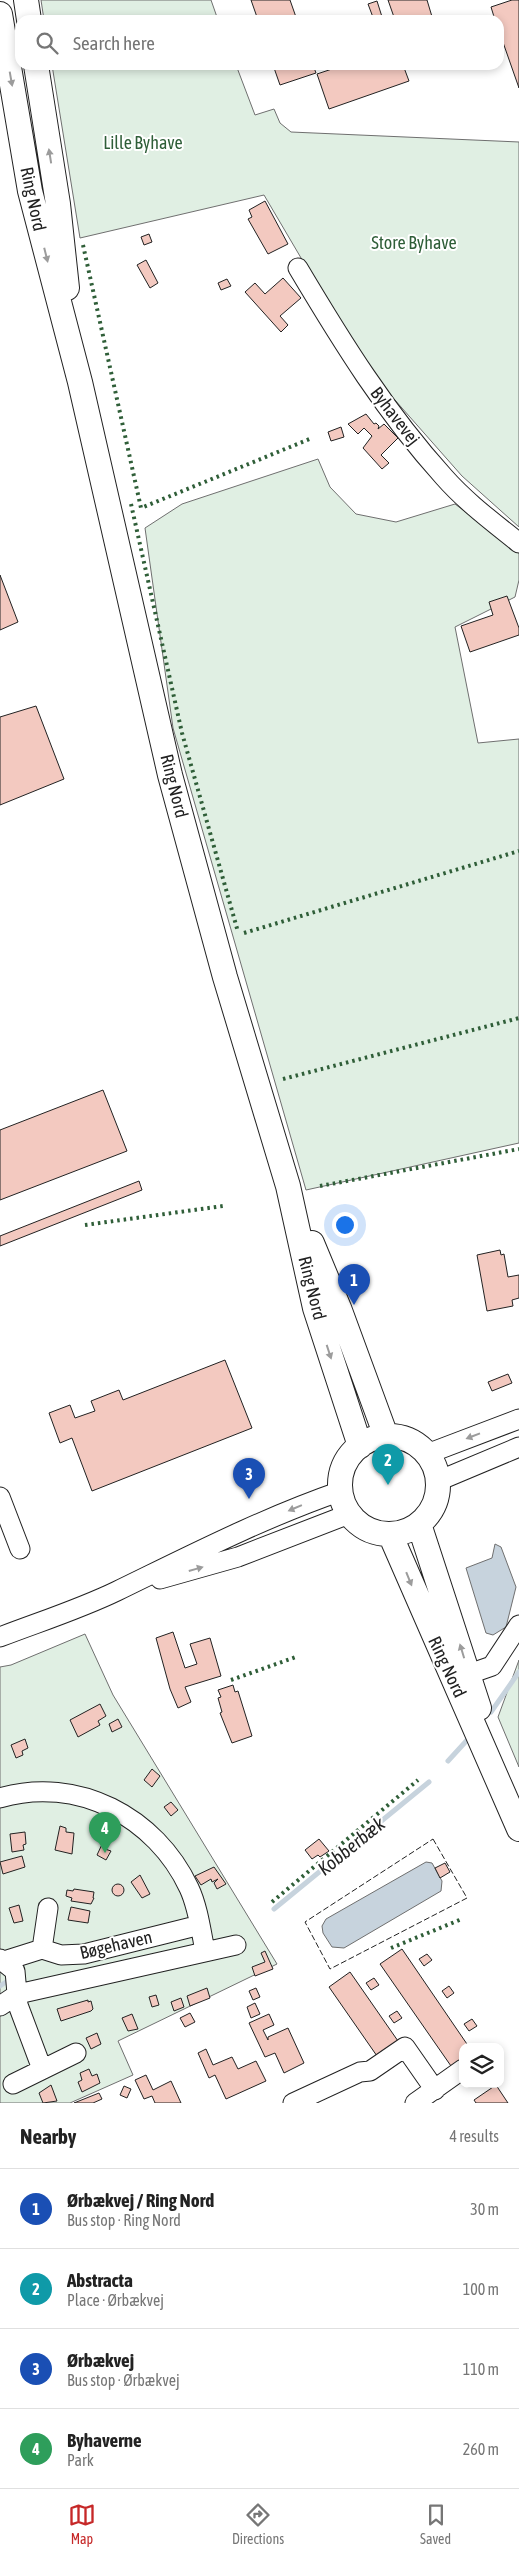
<!DOCTYPE html>
<html lang="en">
<head>
<meta charset="utf-8">
<style>
  :root { --surface:#fff; --page:#f2f2f2; --text:#222; --muted:#767676; --line:#e0e0e0; --accent:#c62828 }
  body { margin:0; font-family:"Asap Condensed",sans-serif; background:var(--page); color:var(--text) }
  .controls { position:absolute; right:15px; bottom:15px; display:grid; overflow:hidden; border-radius:10px; box-shadow:0 2px 8px #0003 }
  .controls button { width:45px; height:45px; display:grid; place-items:center; padding:0; border:0; border-bottom:1px solid var(--line); background:var(--surface); color:var(--text); font:25px sans-serif }
  .you { position:absolute; left:344px; top:1224px; width:18px; height:18px; margin:-12px; border:4px solid #fff; border-radius:50%; background:#1a73e8; box-shadow:0 0 0 8px #1a73e833 }
  .badge { display:grid; place-items:center; width:32px; height:32px; border-radius:50%; background:var(--accent); color:#fff; font-size:16px; font-weight:700 }
  .pin { position:absolute; translate:-50% -41px; filter:drop-shadow(0 1px 2px #0008) }
  .pin::after { content:''; position:absolute; top:26px; width:18px; height:15px; background:inherit; clip-path:polygon(0 0,100% 0,50% 100%) }
  .list { margin:0; padding:0; list-style:none }
  h2 { display:flex; justify-content:space-between; align-items:center; height:65px; margin:0; padding:0 20px; font-size:21px }
  h2 small { font-size:16px; font-weight:400; color:var(--muted) }
  .list li { display:grid; grid-template-columns:32px 1fr auto; gap:15px; align-items:center; box-sizing:border-box; height:80px; padding:0 20px; border-top:1px solid var(--line) }
  .list b { display:block; font-size:19px; white-space:nowrap }
  .list p { margin:0; font-size:16px; white-space:nowrap; color:var(--muted) }
  .list em { font-size:16px; font-style:normal; color:var(--muted) }
  .icon { flex:none; width:28px; height:28px; fill:none; stroke:currentColor; stroke-width:2; stroke-linecap:round; stroke-linejoin:round }
  .map { position:relative; flex:none; width:519px; height:2103px; overflow:hidden }
  .search { position:absolute; background:var(--surface); box-shadow:0 2px 8px #0003; left:15px; right:15px; top:15px; height:55px; display:flex; align-items:center; gap:12px; box-sizing:border-box; padding:0 18px; border-radius:15px; color:var(--muted); font-size:19px }
  .sheet { height:385px; background:var(--surface) }
  nav { display:flex; justify-content:space-around; align-items:center; box-sizing:border-box; height:70px; border-top:1px solid var(--line); background:var(--surface); font-size:14px; color:var(--muted) }
  nav a { display:grid; justify-items:center; gap:2px }
  nav .on { color:var(--accent) }
  .map>svg:first-child { display:block }
  .green { fill:#e0efe3; stroke:#6f6f6f }
  .water { fill:#c7d3dd; stroke:#6f6f6f }
  .lines { fill:none; stroke-linecap:round; stroke-linejoin:round }
  .stream { stroke:#c7d3dd; stroke-width:5 }
  .building { fill:#f3c9c0; stroke:#222 }
  .minor-casing { stroke:#222; stroke-width:21 }
  .major-casing { stroke:#222; stroke-width:26 }
  .minor { stroke:#fff; stroke-width:19 }
  .major { stroke:#fff; stroke-width:24 }
  .hedge { stroke:#2f5e38; stroke-width:4; stroke-dasharray:2.5 4; stroke-linecap:butt }
  .fence { stroke:#222; stroke-width:1; stroke-dasharray:6 2.5; stroke-linecap:butt }
  .oneway { fill:#9c9c9c }
  .labels { text-anchor:middle; stroke-width:4; stroke-linejoin:round; paint-order:stroke }
  .park-label { font-size:18px; fill:#2f5e38; stroke:#fff }
  .street-label { font-size:18px; fill:#222; stroke:#fff }
  .water-label { font-size:19px; font-style:italic; fill:#222; stroke:#fff }
</style>
</head>
<body>
<div class="map">
<svg width="519" height="2103" viewBox="0 0 519 2103">
  <rect width="100%" height="100%" fill="#fff"/>
  <path class="green" d="M41 0H211L218 20H44Z
    M52 65H236L255 115 274 109 280 123 291 132 519 142V527L462 476 364 365 264 195 80 238Z
    M318 459 330 487 356 514 396 522 455 504 519 552V580L515 597 455 627 478 743 519 739V1143L306 1190 173 728 145 528 182 504Z
    M85 1634 113 1695 277 1964 118 2041 133 2075 70 2103H0V1667L11 1665Z
    M519 1660V1767L498 1717Z"/>
  <path class="water" d="M495 1544 501 1547 516 1587 506 1627 493 1635 486 1633 466 1568 492 1558Z
    M426 1862 432 1863 442 1881 441 1891 344 1948 332 1947 323 1933 322 1926 326 1919Z"/>
  <g class="lines">
    <path class="stream" d="M491 1712 519 1672
      M448 1761 469 1738
      M274 1909 429 1782
      M0 1986 6 1982"/>
  </g>
  <path class="building" d="M251 0H290L297 20H258Z
    M388 0H427L433 20H395Z
    M512 0H519V88L499 31V20H495L491 7Z
    M377 1 383 20H374L368 4Z
    M273 65H313L316 73 280 85Z
    M344 65H403L409 81 329 109 317 74Z
    M265 201 288 244 268 254 248 219 252 217 249 210Z
    M149 234 152 242 144 245 141 237Z
    M146 260 158 283 150 288 137 265Z
    M283 278 301 298 280 316 288 325 281 332 245 292 255 283 265 294Z
    M227 279 231 286 221 290 218 283Z
    M366 414 374 424 376 423 379 426 378 429 384 424 398 438 381 455 389 463 382 469 363 448 372 436 364 428 358 434 348 424Z
    M341 427 344 437 331 441 328 432Z
    M0 575 18 622 0 630Z
    M507 596 519 628V635L470 652 461 626 493 615 489 602Z
    M36 706 64 779 0 805V717Z
    M103 1090 127 1151 0 1200V1130Z
    M139 1181 142 1190 0 1246V1236Z
    M500 1250 501 1255 504 1254 508 1277 519 1275V1298L512 1300 513 1306 487 1311 477 1255Z
    M225 1360 252 1428 92 1491 72 1438 60 1443 49 1413 70 1405 75 1418 95 1411 91 1401 119 1390 123 1400Z
    M508 1374 512 1383 492 1391 488 1382Z
    M173 1632 185 1668 197 1664 190 1644 210 1638 221 1676 185 1687 191 1702 178 1708 170 1689 156 1638Z
    M233 1685 235 1692 238 1691 252 1736 232 1743 220 1713 222 1712 218 1698 221 1697 218 1690Z
    M100 1704 106 1716 98 1721 100 1725 78 1737 70 1720Z
    M118 1719 122 1727 112 1732 109 1724Z
    M25 1739 28 1748 22 1751 23 1755 16 1758 11 1745Z
    M152 1769 160 1776 152 1787 144 1780Z
    M171 1802 178 1810 171 1816 164 1807Z
    M60 1826 66 1828V1832L74 1833 72 1854 55 1850Z
    M25 1832 26 1844 23 1845 24 1850 12 1852 10 1834Z
    M105 1838 110 1840 105 1849 111 1851 106 1860 97 1855Z
    M319 1839 329 1851 320 1857 318 1855 312 1859 305 1850Z
    M22 1856 25 1867 3 1874 0 1862Z
    M445 1863 450 1872 440 1878 435 1868Z
    M214 1867 226 1884 217 1889 214 1883 218 1879 212 1882 211 1879 201 1885 195 1876Z
    M140 1875 150 1894 142 1898 131 1882Z
    M112 1890a6 6 0 1 1 12 0a6 6 0 1 1-12 0Z
    M74 1889 94 1892 93 1898H94L91 1904 71 1901 72 1898 66 1896 67 1890 73 1891Z
    M19 1905 23 1921 14 1923 9 1908Z
    M71 1907 90 1911 88 1923 68 1920Z
    M402 1949 469 2047H463V2058L451 2066 380 1964Z
    M265 1951 273 1969 255 1976 252 1967 265 1962 261 1953Z
    M427 1954 432 1960 424 1966 419 1959Z
    M350 1972 398 2041 377 2056 329 1987Z
    M374 1978 379 1985 371 1990 366 1983Z
    M449 1986 454 1993 447 1998 442 1991Z
    M207 1988 210 1998 190 2006 187 1996Z
    M256 1988 260 1997 253 2000 249 1991Z
    M156 1995 159 2005 152 2007 149 1997Z
    M181 1998 184 2007 174 2011 171 2002Z
    M88 2000V2002L91 2001 93 2009 91 2011 61 2021 57 2009Z
    M255 2003 260 2014 251 2018 247 2007Z
    M397 2011 402 2018 394 2023 389 2016Z
    M190 2013 195 2022 185 2027 180 2018Z
    M132 2014 138 2029 128 2031 122 2018Z
    M269 2014 274 2025 263 2030 268 2040V2037L288 2028 304 2063 284 2073 275 2053 265 2057 249 2023Z
    M472 2019 477 2026 469 2031 464 2024Z
    M97 2033 101 2044 91 2049 86 2038Z
    M206 2049 213 2065 232 2057 238 2069 256 2061 266 2081 226 2099 215 2075 209 2078 198 2053Z
    M89 2069 92 2076 97 2074 100 2083 82 2092 78 2082 82 2080 80 2073Z
    M146 2075 153 2090 171 2081 181 2103H155L152 2096 144 2099 135 2080Z
    M51 2085 57 2101 43 2103 39 2093Z
    M496 2085 508 2103H476L474 2100Z
    M124 2086 131 2089 127 2098 120 2095Z
    M99 2093 102 2099 93 2103H74Z"/>
  <g class="lines">
    <g class="minor-casing">
      <path id="minor" d="M298 268C342 342 386 413 444 477 466 502 493 522 519 543
        M427 1454 519 1419
        M438 1481 519 1447
        M0 1497 20 1549
        M160 1579 238 1557 349 1514
        M0 1637C39 1622 80 1609 117 1591 191 1555 263 1518 341 1491
        M469 1674 492 1666 519 1625
        M0 1798C77 1775 156 1817 189 1888 198 1907 201 1931 205 1951
        M42 1949 48 1908
        M0 1959 15 1971 18 2005 42 2069
        M4 1961 42 1949 61 1955 84 1954 200 1925
        M0 2006 18 1994 236 1945
        M13 2084 76 2053
        M293 2103 360 2072 370 2071 405 2047 435 2090
        M415 2103 463 2069"/>
    </g>
    <g class="major-casing">
      <path id="major" d="M26 0 29 20
        M0 14 30 191 80 382 170 775 225 977 288 1186 315 1308 360 1446
        M36 65 58 204 67 288
        M312 1243 339 1308 386 1436
        M340 1485a49 49 0 1 1 98 0a49 49 0 1 1-98 0Z
        M419 1524 479 1708
        M390 1534 519 1829"/>
    </g>
    <use href="#minor" class="minor"/>
    <use href="#major" class="major"/>
    <path class="hedge" d="M83 245 141 508 312 438
      M131 504 182 733 238 932
      M244 933 519 851
      M283 1079 519 1018
      M320 1186 519 1149
      M85 1225 223 1206
      M231 1680 296 1657
      M272 1902 418 1780
      M391 1948 462 1919"/>
    <path class="fence" d="M433 1839 467 1898 330 1969 305 1922Z"/>
  </g>
  <defs><path id="oneway-solid" d="M-6-.8H1V-3.2L6.5 0L1 3.2V.8H-6Z" transform="scale(1.25)"/></defs>
  <g class="oneway">
    <use href="#oneway-solid" transform="translate(11 79) rotate(80)"/>
    <use href="#oneway-solid" transform="translate(50 156) rotate(-99)"/>
    <use href="#oneway-solid" transform="translate(46 255) rotate(76)"/>
    <use href="#oneway-solid" transform="translate(329 1352) rotate(72)"/>
    <use href="#oneway-solid" transform="translate(473 1436) rotate(159)"/>
    <use href="#oneway-solid" transform="translate(295 1508) rotate(157)"/>
    <use href="#oneway-solid" transform="translate(196 1569) rotate(-16)"/>
    <use href="#oneway-solid" transform="translate(409 1579) rotate(68)"/>
    <use href="#oneway-solid" transform="translate(462 1651) rotate(-107)"/>
  </g>
  <g class="labels">
    <g class="park-label">
      <text x="143" y="149">Lille Byhave</text>
      <text x="414" y="249">Store Byhave</text>
    </g>
    <g class="street-label">
      <text transform="translate(33 199) rotate(78)" y="6">Ring Nord</text>
      <text transform="translate(395 416) rotate(52)" y="6">Byhavevej</text>
      <text transform="translate(174 786) rotate(76)" y="6">Ring Nord</text>
      <text transform="translate(312 1288) rotate(76)" y="6">Ring Nord</text>
      <text transform="translate(447 1667) rotate(65)" y="6">Ring Nord</text>
      <text transform="translate(116 1945) rotate(-13)" y="6">Bøgehaven</text>
    </g>
    <g class="water-label">
      <text transform="translate(351 1846) rotate(-39)" y="7">Kobberbæk</text>
    </g>
  </g>
</svg>
<div class="controls">
<button><svg class="icon" aria-label="layers" viewBox="0 0 24 24"><path d="M12 4l9 5-9 5-9-5zM3 14l9 5 9-5"/></svg></button>
</div>
<div class="you"></div>
<div class="pin badge" style="left:354px;top:1305px;background:#1a4fb4">1</div>
<div class="pin badge" style="left:388px;top:1485px;background:#0f9aa8">2</div>
<div class="pin badge" style="left:249px;top:1499px;background:#1a4fb4">3</div>
<div class="pin badge" style="left:105px;top:1853px;background:#2e9e5b">4</div>
<div class="search"><svg class="icon" aria-label="search" viewBox="0 0 24 24"><circle cx="10" cy="10" r="6"/><path d="M15 15l6 6"/></svg>Search here</div>
</div>
<section class="sheet">
<h2>Nearby<small>4 results</small></h2>
<ul class="list">
<li><span class="badge" style="background:#1a4fb4">1</span><div><b>Ørbækvej / Ring Nord</b><p>Bus stop · Ring Nord</p></div><em>30 m</em></li>
<li><span class="badge" style="background:#0f9aa8">2</span><div><b>Abstracta</b><p>Place · Ørbækvej</p></div><em>100 m</em></li>
<li><span class="badge" style="background:#1a4fb4">3</span><div><b>Ørbækvej</b><p>Bus stop · Ørbækvej</p></div><em>110 m</em></li>
<li><span class="badge" style="background:#2e9e5b">4</span><div><b>Byhaverne</b><p>Park</p></div><em>260 m</em></li>
</ul>
</section>
<nav>
<a class="on"><svg class="icon" aria-label="map" viewBox="0 0 24 24"><path d="M3 6l6-2 6 2 6-2v14l-6 2-6-2-6 2zM9 4v14M15 6v14"/></svg>Map</a>
<a><svg class="icon" aria-label="directions" viewBox="0 0 24 24"><path d="M12 3l9 9-9 9-9-9zM9 14v-3h6M13 9l2 2-2 2"/></svg>Directions</a>
<a><svg class="icon" aria-label="saved" viewBox="0 0 24 24"><path d="M7 4h10v16l-5-4-5 4z"/></svg>Saved</a>
</nav>
</body>
</html>
